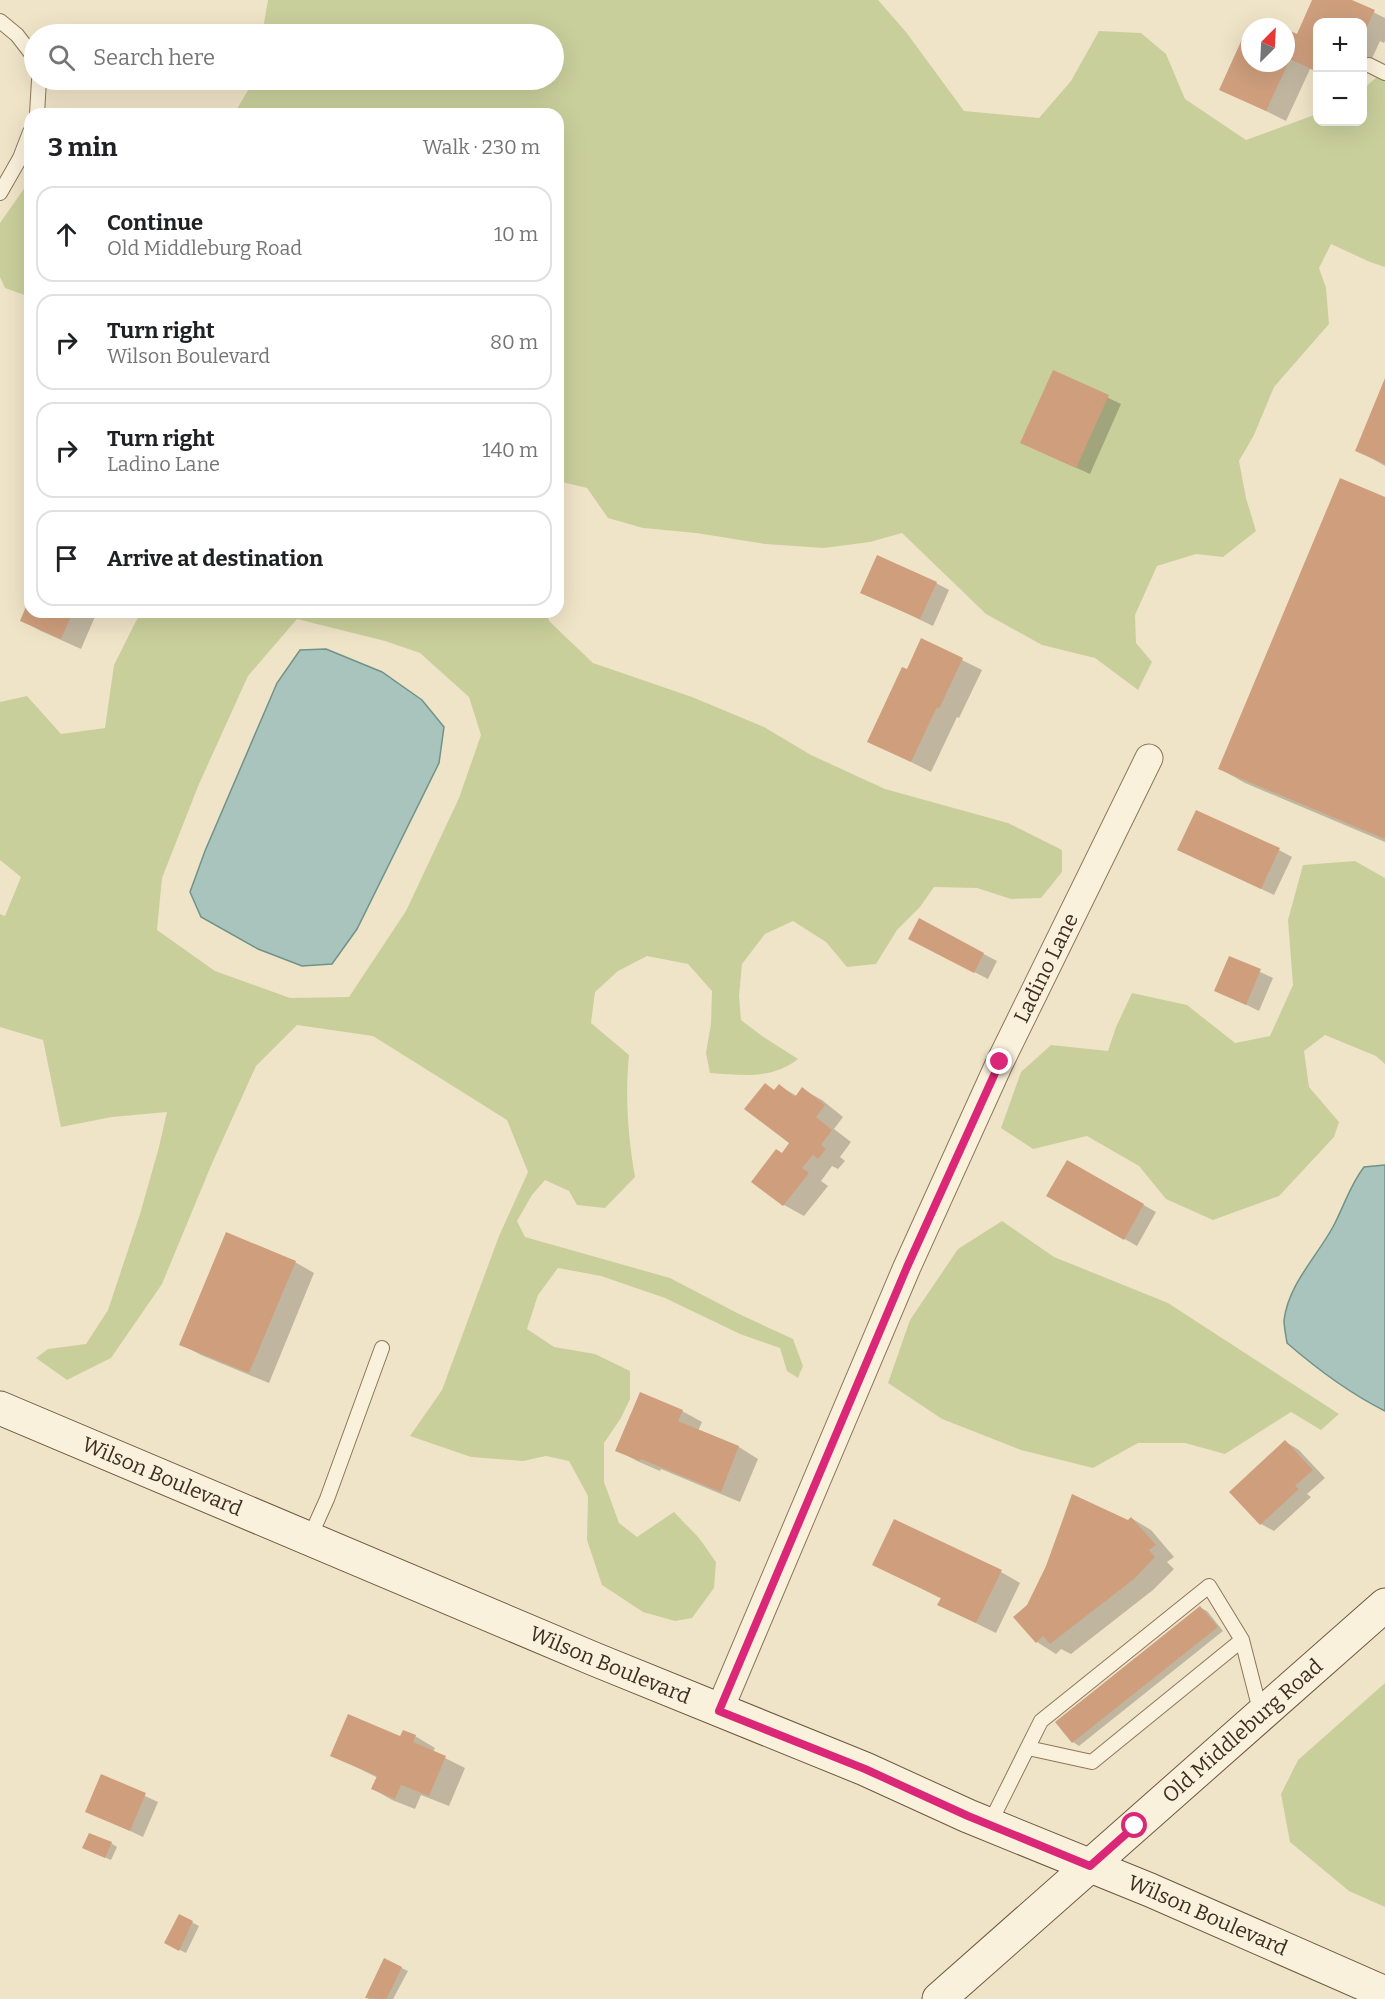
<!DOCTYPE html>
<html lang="en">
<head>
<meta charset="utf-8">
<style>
  :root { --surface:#fff; --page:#f2f2f2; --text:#202124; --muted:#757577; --line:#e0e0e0 }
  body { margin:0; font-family:Bitter,serif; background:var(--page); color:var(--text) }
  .controls { position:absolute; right:18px; top:18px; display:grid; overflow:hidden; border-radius:12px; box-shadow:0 6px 24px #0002 }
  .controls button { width:54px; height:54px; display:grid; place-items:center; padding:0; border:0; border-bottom:2px solid var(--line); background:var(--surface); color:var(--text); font:30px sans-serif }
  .compass { position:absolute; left:1241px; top:18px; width:54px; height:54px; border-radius:50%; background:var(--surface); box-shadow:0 6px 24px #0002; rotate:24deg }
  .stop { position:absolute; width:18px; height:18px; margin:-14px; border:4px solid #db2777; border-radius:50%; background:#fff }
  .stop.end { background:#db2777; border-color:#fff; box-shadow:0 2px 6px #0008 }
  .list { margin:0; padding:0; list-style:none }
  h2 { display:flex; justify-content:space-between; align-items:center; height:78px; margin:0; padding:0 24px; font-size:26px }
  h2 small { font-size:20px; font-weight:400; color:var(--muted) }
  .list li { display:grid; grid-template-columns:39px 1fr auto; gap:18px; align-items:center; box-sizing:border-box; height:96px; margin:0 12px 12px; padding:0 12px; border:2px solid var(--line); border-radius:18px }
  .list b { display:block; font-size:22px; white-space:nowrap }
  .list p { margin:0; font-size:20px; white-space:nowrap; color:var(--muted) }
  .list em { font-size:20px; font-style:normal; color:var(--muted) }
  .icon { flex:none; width:33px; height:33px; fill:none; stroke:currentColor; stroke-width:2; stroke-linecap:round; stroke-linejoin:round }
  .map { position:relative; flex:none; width:1385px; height:1999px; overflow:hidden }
  .search { position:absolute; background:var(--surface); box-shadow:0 6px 24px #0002; left:24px; top:24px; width:540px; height:66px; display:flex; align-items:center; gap:15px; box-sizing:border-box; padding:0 21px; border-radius:33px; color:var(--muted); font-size:22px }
  .panel { position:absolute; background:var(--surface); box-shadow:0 6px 24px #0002; left:24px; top:108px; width:540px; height:510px; border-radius:18px }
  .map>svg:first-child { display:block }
  .green { fill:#c9cf9b; fill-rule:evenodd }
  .water { fill:#a9c4bc; stroke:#6f938a; stroke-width:1.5 }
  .shadow { fill:#0003 }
  .building { fill:#cf9f7d }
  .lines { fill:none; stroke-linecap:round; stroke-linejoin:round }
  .service-casing { stroke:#8d765c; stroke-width:16 }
  .minor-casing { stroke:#8d765c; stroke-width:29 }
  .secondary-casing { stroke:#6f573f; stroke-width:35 }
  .service { stroke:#faf1dc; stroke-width:14 }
  .minor { stroke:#faf1dc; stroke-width:27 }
  .secondary { stroke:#faf1dc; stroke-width:33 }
  .route { stroke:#db2777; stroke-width:8 }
  .labels { text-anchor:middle; stroke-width:4.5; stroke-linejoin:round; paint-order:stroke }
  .street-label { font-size:21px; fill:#3d2e20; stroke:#f7eed8 }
</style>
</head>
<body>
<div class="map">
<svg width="1385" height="1999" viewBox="0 0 1385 1999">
  <rect width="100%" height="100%" fill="#f0e4c8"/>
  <path class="green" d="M268 0H878L906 32 964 111 1039 118 1071 81 1099 31 1141 33 1166 54 1185 99 1246 140 1317 114 1318 122H1362L1363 89 1385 70V267L1370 262 1331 244 1319 268 1326 288 1329 324 1274 387 1254 435 1239 461 1246 498 1256 531 1223 557 1196 554 1157 566 1135 615 1136 643 1152 662 1138 690 1095 658 1042 645 986 614 902 533 870 542 824 548 765 544 696 533 643 528 608 518 587 488 558 481V114H234L254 80H554V34H262Z
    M30 180V297L5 288 0 277V223Z
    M143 612H545L550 622 593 663 692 697 764 727 811 755 885 789 1008 823 1062 850V872L1041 898 1011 899 977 888 934 887 920 907 897 930 876 964 847 967 826 942 793 921 765 934 742 964 739 996 741 1020 762 1036 798 1059C771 1080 742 1075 710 1073L706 1053 711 1024 712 991 688 964 647 956 618 971 595 992 591 1023 629 1055C625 1097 628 1136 635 1177L605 1208 577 1205 569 1191 545 1180 532 1195 517 1221 525 1237 670 1278 739 1314 793 1339 803 1366 798 1378 787 1371 780 1348 740 1334 665 1298 601 1276 558 1268 538 1295 527 1329 554 1347 595 1354 630 1371V1399L621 1418 604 1443V1482L619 1523 637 1537 674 1512 699 1538 716 1562 714 1588 692 1618 675 1621 643 1612 602 1585 587 1540 588 1496 569 1461 546 1456 523 1461 471 1457 410 1436 442 1390 499 1236 528 1172 507 1120 373 1036 297 1025 256 1066 213 1161 162 1284 111 1358 67 1380 36 1358 48 1349 86 1344 108 1310 140 1214 159 1147 167 1112 112 1117 61 1127 43 1040 0 1027V914L5 916 21 877 0 860V702L27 696 61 734 105 728 114 665 136 621ZM297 619 385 641 420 653 469 697 481 735 459 798 406 911 349 997 290 998 215 971 157 930 162 878 199 784 248 676Z
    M1355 861 1385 878V1064L1376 1056 1325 1035 1304 1051 1309 1087 1339 1122 1334 1137 1279 1196 1213 1220 1166 1199 1139 1166 1087 1136 1033 1149 1001 1128 1021 1072 1051 1045 1108 1051 1116 1027 1132 993 1187 1005 1235 1043 1270 1036 1293 985 1288 920 1303 865Z
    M1002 1221 1054 1257 1168 1303 1339 1414 1321 1430 1291 1412 1225 1454 1185 1443H1138L1093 1468 1021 1450 942 1419 888 1383 910 1320 958 1249Z
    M1385 1683V1907L1349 1891 1290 1842 1281 1794 1298 1760Z"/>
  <path class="water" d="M326 649 382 672 422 700 444 727 439 763 357 929 332 964 302 966 258 949 201 917 190 892 205 851 277 683 300 650Z
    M1385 1165V1411C1349 1393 1317 1369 1287 1343 1286 1336 1284 1327 1284 1320 1289 1283 1317 1257 1334 1225 1344 1206 1350 1185 1364 1167Z"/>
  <path class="shadow" d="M1314 0H1349L1385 18V41L1384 43 1380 41 1362 80V22H1318V72L1310 69 1286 121 1221 89 1250 42V63H1286V30L1298 36Z
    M1054 372 1121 404 1090 474 1035 449Z
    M1385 382V466L1357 450Z
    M1385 499V842L1245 783 1220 769Z
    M936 583 949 590 933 626 862 592Z
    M30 601V612H97L81 649 41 631 21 620Z
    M922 640 982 670 959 718 957 717 931 772 869 741 908 671Z
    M1179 850H1279L1292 857 1274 895Z
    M919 920 997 961 988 979 923 946Z
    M1230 958 1273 978 1259 1011 1216 990Z
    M779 1086 797 1096 802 1089 822 1100 843 1117 834 1129 851 1142 840 1157 845 1161 838 1169 832 1166 821 1181 828 1186 804 1216 784 1205 754 1181 783 1155 791 1143 775 1091Z
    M1067 1162 1156 1212 1137 1246 1048 1195Z
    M295 1262 314 1273 269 1383 201 1355 181 1344Z
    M682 1411 702 1422 698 1431 739 1447 758 1459 740 1502 661 1469 660 1471 637 1461 617 1450Z
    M1286 1442 1299 1450 1325 1478 1307 1494 1311 1497 1274 1531 1261 1524Z
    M1131 1518 1151 1530 1174 1557 1167 1562 1174 1569 1153 1590 1071 1654 1061 1649 1056 1654 1037 1642 1028 1606Z
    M874 1564 1001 1572 1020 1583 996 1633 939 1605 942 1599Z
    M1201 1608 1207 1611 1223 1631 1079 1746 1073 1742 1057 1722Z
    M415 1736 435 1748 433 1752 465 1768 449 1806 421 1795 415 1809 392 1800 373 1789 378 1778 332 1755Z
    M102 1776 158 1802 143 1837 87 1811Z
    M111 1843 117 1847 111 1860 90 1851Z
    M180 1916 199 1926 186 1953 172 1946Z
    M385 1960 408 1971 393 1999H369L367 1998Z"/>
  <path class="building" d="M1312 0H1352L1375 10 1364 33H1362V22H1318V72L1290 59 1266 111 1219 90 1243 37 1250 41V63H1286V29L1297 34Z
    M1053 370 1109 395 1076 468 1020 443Z
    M1385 378V464L1355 451Z
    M1340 478 1385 497V839L1218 769Z
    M877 555 937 582 920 619 860 593Z
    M30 597V612H73L61 639 20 621Z
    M921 638 963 658 939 709 937 707 911 762 867 742 902 667 907 669Z
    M1196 810 1280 848 1261 889 1177 850Z
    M919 918 984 953 974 973 908 939Z
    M1229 956 1261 969 1246 1005 1214 991Z
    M765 1083 774 1090 779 1084 795 1097 802 1087 825 1105 816 1117 832 1130 821 1145 826 1149 818 1159 813 1155 802 1168 809 1173 783 1206 751 1182 776 1149 782 1153 789 1143 744 1109Z
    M1067 1160 1144 1204 1124 1240 1046 1196Z
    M226 1232 296 1261 249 1373 179 1345Z
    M640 1392 683 1410 678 1421 739 1446 721 1492 641 1459 640 1461 615 1451Z
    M1285 1440 1313 1470 1295 1486 1299 1489 1260 1525 1229 1492Z
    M1072 1494 1128 1520 1131 1517 1156 1545 1149 1550 1155 1557 1134 1579 1050 1644 1043 1636 1036 1643 1013 1617 1027 1605 1046 1566Z
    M894 1519 1002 1570 976 1623 937 1605 941 1598 872 1565Z
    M1200 1606 1218 1627 1072 1743 1055 1722Z
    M348 1714 400 1736 403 1730 416 1735 413 1742 446 1756 429 1796 401 1785 395 1799 371 1789 377 1776 330 1756Z
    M101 1774 146 1793 130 1831 85 1812Z
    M89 1833 112 1842 105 1858 82 1848Z
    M179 1914 193 1921 179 1951 164 1943Z
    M384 1958 402 1967 391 1990 386 1999 365 1998Z"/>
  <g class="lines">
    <g class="service-casing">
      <path id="service" d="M0 21 17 35 34 57
        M1369 65 1385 73
        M37 114 39 80
        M0 193 20 158 30 132
        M309 1539 327 1499 382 1348
        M1028 1748 1092 1762 1242 1640
        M989 1825 1041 1721 1209 1586 1242 1640 1261 1714"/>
    </g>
    <g class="minor-casing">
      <g id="minor">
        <path id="s1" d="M719 1711 907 1267 1000 1062 1149 758"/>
      </g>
    </g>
    <g class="secondary-casing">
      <g id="secondary">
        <path id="s2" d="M0 1408 594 1659 865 1769 968 1816 1150 1890 1385 1993"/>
        <path id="s3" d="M939 1999 1385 1605"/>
      </g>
    </g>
    <use href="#service" class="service"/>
    <use href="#minor" class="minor"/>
    <use href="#secondary" class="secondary"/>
  </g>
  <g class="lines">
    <path class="route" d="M1000 1062 907 1267 719 1711 865 1769 968 1816 1090 1866 1135 1826"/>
  </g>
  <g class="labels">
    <g class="street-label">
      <text dy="7" stroke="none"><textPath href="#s1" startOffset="812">Ladino Lane</textPath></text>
      <text dy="7" stroke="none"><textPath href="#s2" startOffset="176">Wilson Boulevard</textPath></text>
      <text dy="7" stroke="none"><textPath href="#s2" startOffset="662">Wilson Boulevard</textPath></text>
      <text dy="7" stroke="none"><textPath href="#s3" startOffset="405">Old Middleburg Road</textPath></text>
      <text dy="7" stroke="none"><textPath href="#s2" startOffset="1310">Wilson Boulevard</textPath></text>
    </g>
  </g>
</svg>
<div class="controls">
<button>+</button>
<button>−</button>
</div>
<svg class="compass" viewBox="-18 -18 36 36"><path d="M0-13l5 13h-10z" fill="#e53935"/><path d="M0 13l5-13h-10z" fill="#757577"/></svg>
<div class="stop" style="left:1135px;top:1826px"></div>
<div class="stop end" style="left:1000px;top:1062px"></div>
<div class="search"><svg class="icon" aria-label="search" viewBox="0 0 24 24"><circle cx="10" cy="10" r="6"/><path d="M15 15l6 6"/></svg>Search here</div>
<section class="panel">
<h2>3 min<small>Walk · 230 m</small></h2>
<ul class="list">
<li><svg class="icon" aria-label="ahead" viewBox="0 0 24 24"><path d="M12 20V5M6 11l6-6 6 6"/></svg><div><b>Continue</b><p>Old Middleburg Road</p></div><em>10 m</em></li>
<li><svg class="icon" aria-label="right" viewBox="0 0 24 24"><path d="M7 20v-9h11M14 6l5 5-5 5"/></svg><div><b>Turn right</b><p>Wilson Boulevard</p></div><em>80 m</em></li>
<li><svg class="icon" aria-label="right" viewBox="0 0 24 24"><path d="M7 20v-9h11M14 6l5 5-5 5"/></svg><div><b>Turn right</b><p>Ladino Lane</p></div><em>140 m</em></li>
<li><svg class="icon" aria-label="arrive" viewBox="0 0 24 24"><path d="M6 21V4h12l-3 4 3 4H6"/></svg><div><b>Arrive at destination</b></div></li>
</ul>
</section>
</div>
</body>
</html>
